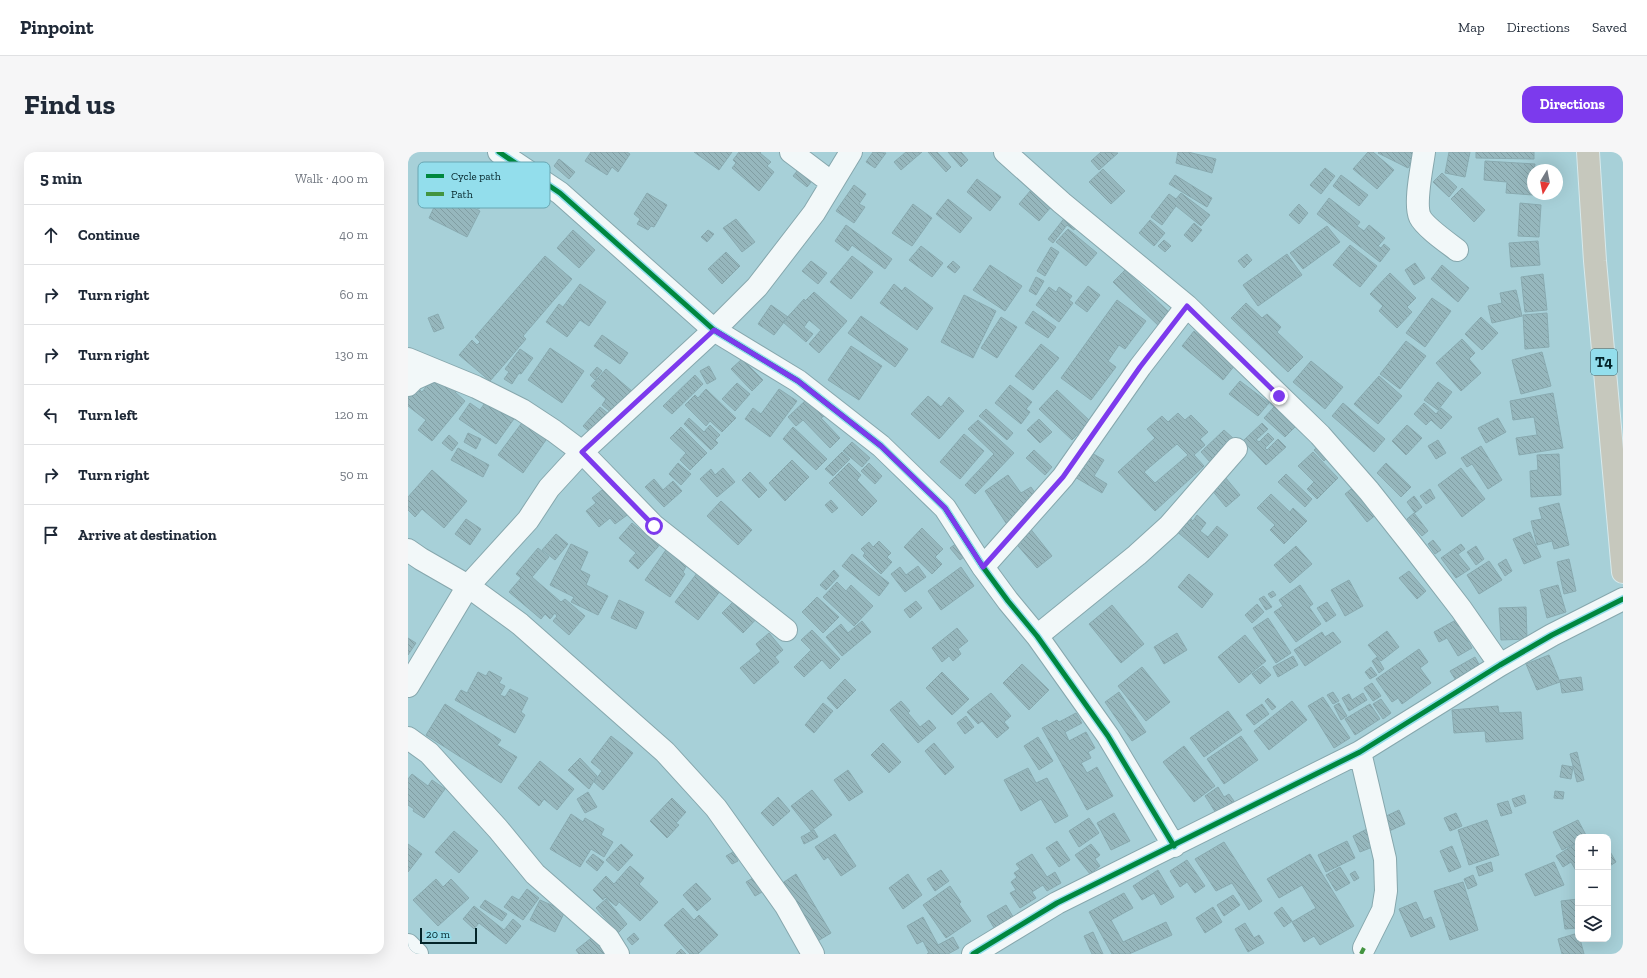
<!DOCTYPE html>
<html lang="en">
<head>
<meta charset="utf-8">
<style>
  :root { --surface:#fff; --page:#f6f6f7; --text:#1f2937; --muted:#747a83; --line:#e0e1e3; --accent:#7c3aed }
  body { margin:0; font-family:"Zilla Slab",serif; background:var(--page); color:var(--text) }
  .controls { position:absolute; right:12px; bottom:12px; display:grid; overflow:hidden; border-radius:8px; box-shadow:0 4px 16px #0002 }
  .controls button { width:36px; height:36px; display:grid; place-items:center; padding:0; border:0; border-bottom:1px solid var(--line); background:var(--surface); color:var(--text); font:20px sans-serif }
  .compass { position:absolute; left:1119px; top:12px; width:36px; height:36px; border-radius:50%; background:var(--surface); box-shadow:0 4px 16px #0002; rotate:190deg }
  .scale { position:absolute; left:12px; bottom:10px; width:57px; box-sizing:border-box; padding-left:4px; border:2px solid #032429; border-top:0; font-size:11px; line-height:14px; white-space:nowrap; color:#032429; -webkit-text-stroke:3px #93deec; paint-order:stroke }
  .stop { position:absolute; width:12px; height:12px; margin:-9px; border:3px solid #7c3aed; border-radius:50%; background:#fff }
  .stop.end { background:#7c3aed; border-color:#fff; box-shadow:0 1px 4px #0008 }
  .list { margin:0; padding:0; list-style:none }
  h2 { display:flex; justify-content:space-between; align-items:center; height:52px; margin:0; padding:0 16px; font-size:17px }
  h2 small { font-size:13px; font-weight:400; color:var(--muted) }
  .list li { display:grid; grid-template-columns:26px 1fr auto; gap:12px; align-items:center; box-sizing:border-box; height:60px; padding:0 16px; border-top:1px solid var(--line) }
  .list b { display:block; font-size:15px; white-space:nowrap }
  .list em { font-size:13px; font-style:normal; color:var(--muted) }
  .icon { flex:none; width:22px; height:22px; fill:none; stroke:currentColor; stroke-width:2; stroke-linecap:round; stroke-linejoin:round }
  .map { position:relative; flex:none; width:1215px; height:802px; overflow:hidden; border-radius:12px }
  header { display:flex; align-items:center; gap:24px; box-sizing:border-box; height:56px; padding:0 20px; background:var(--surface); border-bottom:1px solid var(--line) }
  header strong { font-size:19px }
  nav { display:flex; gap:22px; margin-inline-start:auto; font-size:14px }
  .intro { display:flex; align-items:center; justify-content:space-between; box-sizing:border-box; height:96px; padding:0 24px }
  h1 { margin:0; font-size:28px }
  .button { padding:10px 18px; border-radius:12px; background:var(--accent); color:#fff; font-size:14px; font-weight:700 }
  main { display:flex; gap:24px; padding:0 24px }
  aside { flex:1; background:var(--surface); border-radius:12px; box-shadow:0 4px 16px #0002 }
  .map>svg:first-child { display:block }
  .building { fill:url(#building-back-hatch); stroke:#89aab0; fill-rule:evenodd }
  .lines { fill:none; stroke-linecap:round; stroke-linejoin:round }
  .minor-casing { stroke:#86a7ad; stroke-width:24 }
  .highway-casing { stroke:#d7eaed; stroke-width:24 }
  .minor { stroke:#f2f8f9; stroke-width:22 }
  .highway { stroke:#c6c8bd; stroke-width:22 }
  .quiet { stroke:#439440; stroke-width:4; stroke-dasharray:8 4; stroke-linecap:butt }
  .cycleway-casing { stroke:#93deec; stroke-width:8 }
  .cycleway { stroke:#00873e; stroke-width:5 }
  .route { stroke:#7c3aed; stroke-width:5 }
  .labels { text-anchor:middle; stroke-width:3; stroke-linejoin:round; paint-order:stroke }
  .shield { fill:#93deec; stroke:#2e5c64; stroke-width:1 }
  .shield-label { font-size:15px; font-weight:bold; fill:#032429 }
  .key { fill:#93deec; stroke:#68a6b2; stroke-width:1 }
  .key-label { font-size:11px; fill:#032429 }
</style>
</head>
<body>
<header>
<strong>Pinpoint</strong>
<nav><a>Map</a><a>Directions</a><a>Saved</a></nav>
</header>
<div class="intro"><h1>Find us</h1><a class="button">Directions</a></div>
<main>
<aside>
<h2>5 min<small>Walk · 400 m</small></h2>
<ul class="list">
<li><svg class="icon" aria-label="ahead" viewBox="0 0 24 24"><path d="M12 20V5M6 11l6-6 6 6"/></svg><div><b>Continue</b></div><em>40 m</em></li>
<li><svg class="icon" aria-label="right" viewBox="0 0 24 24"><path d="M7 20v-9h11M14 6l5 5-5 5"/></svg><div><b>Turn right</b></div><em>60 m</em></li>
<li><svg class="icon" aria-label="right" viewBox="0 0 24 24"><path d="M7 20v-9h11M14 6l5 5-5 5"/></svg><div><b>Turn right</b></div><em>130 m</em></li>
<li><svg class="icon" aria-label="left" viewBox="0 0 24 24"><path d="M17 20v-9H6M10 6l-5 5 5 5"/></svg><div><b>Turn left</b></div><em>120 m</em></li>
<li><svg class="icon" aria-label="right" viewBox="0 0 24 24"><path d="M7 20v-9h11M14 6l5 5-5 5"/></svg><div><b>Turn right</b></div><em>50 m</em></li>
<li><svg class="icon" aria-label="arrive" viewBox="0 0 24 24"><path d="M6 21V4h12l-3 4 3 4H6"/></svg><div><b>Arrive at destination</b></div></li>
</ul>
</aside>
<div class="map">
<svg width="1215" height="802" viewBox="0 0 1215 802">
  <defs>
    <pattern id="building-back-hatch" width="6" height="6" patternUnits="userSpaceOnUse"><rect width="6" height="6" fill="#96b7bd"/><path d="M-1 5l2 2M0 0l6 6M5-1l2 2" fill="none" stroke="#809da2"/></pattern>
  </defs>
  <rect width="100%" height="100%" fill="#a7d0d8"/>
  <path class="building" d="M183 0H219L222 2 210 20 204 15 199 23 177 9Z
    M286 0H324L311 18Z
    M331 0H353L352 1 363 10 359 14 366 20 351 39 324 16 328 11 325 8Z
    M465 0 478 1 467 16 458 10Z
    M498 0H514L493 18 486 10Z
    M520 0H529L543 15 538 20Z
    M540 0H553L560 8 553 15Z
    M693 0 710 1 691 18 683 9Z
    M770 0H780L808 7 804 21 768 11Z
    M960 0H965L986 18 969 37 945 17Z
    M971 0H1009L1000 16 970 1Z
    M1041 0H1062L1057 25 1037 21Z
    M1068 0H1126V7L1068 6Z
    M151 7 167 20 161 27 146 14Z
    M1077 9 1127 12 1126 18H1125V43L1098 41 1099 30 1076 28Z
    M394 13 408 24 399 35 385 24Z
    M917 16 927 24 913 42 902 33Z
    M695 17 717 39 703 52 681 30Z
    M1034 21 1049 35 1041 45 1025 30Z
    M767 23 804 46 799 55 761 32Z
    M933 23 960 43 951 54 925 34Z
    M569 27 593 45 582 59 559 40Z
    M446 33 458 42 451 52 457 55 446 71 428 59Z
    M1054 36 1077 58 1066 70 1043 47Z
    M623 38 643 55 631 69 611 52Z
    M33 40 72 59 59 85 21 66Z
    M239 41 259 53 246 75 243 74 240 78 229 72 232 67 226 62Z
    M773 41 802 63 793 74 768 54 754 73 743 65 761 42 768 47Z
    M56 44 73 52 71 57 54 49Z
    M921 46 952 70 949 74 956 79 961 73 977 86 970 94 973 96 976 92 982 97 972 110 909 62Z
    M540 47 564 66 552 81 528 62Z
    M1112 51 1133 53 1131 85 1110 84Z
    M505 52 524 66 504 94 484 81Z
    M891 52 900 61 891 72 881 63Z
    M658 64 669 73 666 78 659 73 645 91 640 87Z
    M328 67 347 90 334 100 315 76Z
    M742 68 757 81 746 94 731 81Z
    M786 71 794 78 784 90 776 83Z
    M438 73 484 107 477 117 444 93 440 99 427 89Z
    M919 74 932 90 895 117 882 101Z
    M660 77 689 101 678 114 648 90Z
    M165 78 187 98 171 116 149 96Z
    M300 78 306 82 299 90 293 85Z
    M756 88 763 94 757 100 750 94Z
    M1130 89 1132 113 1103 115 1101 91Z
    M942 93 969 114 952 135 925 113Z
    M513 94 535 111 524 125 501 108Z
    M643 95 651 100 637 124 629 119Z
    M318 100 332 114 314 132 300 117Z
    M839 102 844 108 836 116 830 109Z
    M879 102 894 123 850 154 835 133Z
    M137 104 164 127 115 184 118 187 82 229 51 203 64 188 69 193 72 190 67 185Z
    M444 104 465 120 443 147 422 130Z
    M403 109 419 121 410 132 394 119Z
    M545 109 552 115 547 121 539 115Z
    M1007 111 1017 126 1006 133 997 118Z
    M582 113 614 134 597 159 565 138Z
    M1034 113 1061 136 1050 150 1023 127Z
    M717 118 766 165 754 177 705 130Z
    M982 121 1008 146 999 155 1004 160 989 176 971 159 975 154 962 142Z
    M1135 122 1139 158 1117 160 1113 125Z
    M628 125 636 129 628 143 621 139Z
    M172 132 198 150 181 174 172 168 159 185 138 170 151 152 155 155Z
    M486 132 494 139 497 135 525 156 509 178 472 151Z
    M680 134 692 143 679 160 667 151Z
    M641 135 648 140 651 135 664 144 661 148 665 151 651 170 628 153Z
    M1108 138 1114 164 1084 171 1080 154 1094 151 1092 141Z
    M406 140 439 169 411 201 401 192 413 178 401 168 396 175 405 182 398 190 375 170 396 147 397 149Z
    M556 143 588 159 565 206 533 190Z
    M1024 146 1043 159 1017 195 998 181Z
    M709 148 738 169 717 197 711 193 700 209 708 215 683 248 653 226Z
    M838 151 854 166 859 162 873 175 869 180 895 205 880 220 823 166Z
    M363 153 380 165 366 183 350 172Z
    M625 159 648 175 640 186 617 171Z
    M1139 161 1141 195 1117 197 1115 163Z
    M30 162 36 176 26 180 20 166Z
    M453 164 500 197 487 215 440 181Z
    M593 165 609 175 589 206 573 196Z
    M1073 165 1090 181 1074 198 1057 182Z
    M786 179 827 213 815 228 774 194Z
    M194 183 220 201 212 212 186 194Z
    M1054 187 1067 201 1061 207 1073 221 1053 239 1028 211Z
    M998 189 1018 204 992 237 972 222Z
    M633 192 651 206 625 238 607 224Z
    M443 194 474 214 451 248 420 228Z
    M142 196 176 219 154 251 120 228Z
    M112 197 125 206 113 222 111 221 104 232 96 227 101 220 97 217Z
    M1134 200 1143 234 1113 242 1104 208Z
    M334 207 355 228 344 239 323 217Z
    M903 209 935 235 917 257 885 230Z
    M301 214 308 227 299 232 292 219Z
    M189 215 194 219 187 228 182 223Z
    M198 217 225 240 205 262 194 253 198 247 183 234Z
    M29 221 50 238 47 240 57 249 24 289 10 278 18 268 0 254V246L9 235 14 240Z
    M287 223 295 232 264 262 255 254Z
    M971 224 994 244 970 272 946 252Z
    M832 229 861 251 850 264 821 242Z
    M1030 230 1044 240 1030 258 1016 248Z
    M329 231 342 242 327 259 314 247Z
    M602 233 624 250 618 257 622 260 613 272 587 251Z
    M298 237 328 266 314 280 302 269 298 274 277 253 287 243 290 246Z
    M371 237 389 249 362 285 337 267 345 256 353 262Z
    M649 238 682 269 664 288 631 257Z
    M1145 241 1155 296 1111 303 1108 286 1129 283 1126 265 1105 268 1102 249Z
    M520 244 533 255 541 245 556 259 531 287 503 262Z
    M81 245 108 264 88 292 51 267 62 251 72 258Z
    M399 247 416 264 413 266 432 286 422 296 395 268 388 274 380 265Z
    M935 251 977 287 966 300 924 264Z
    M1016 251 1028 262 1033 256 1044 265 1033 277 1023 268 1018 273 1006 262Z
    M192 255 202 263 185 283 175 274Z
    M866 255 887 275 877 285 856 266Z
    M578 257 605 281 599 288 571 264Z
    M770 261 777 268 783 263 800 280 792 287 797 293 786 303 796 314 747 359 710 320 747 286 739 277 754 264 760 270ZM769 292 780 303 747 331 736 320Z
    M281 266 296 280 302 273 312 283 307 288 310 291 303 298 276 272Z
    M1090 266 1098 280 1078 291 1070 276Z
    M631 267 644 280 632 291 619 278Z
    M116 268 140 285 115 321 90 303Z
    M570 268 606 301 567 342 557 333 586 302 560 277Z
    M854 271 860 277 848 288 851 290 860 281 866 287 857 296 859 298 870 287 878 295 858 313 835 289Z
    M999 273 1014 286 998 303 984 289Z
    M273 275 299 301 282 318 272 308 278 301 262 286Z
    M385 275 419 307 408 318 375 287Z
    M816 278 826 287 802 310 793 300Z
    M60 281 73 287 68 297 56 290Z
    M556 282 576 299 552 327 532 310Z
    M41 283 50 291 44 299 34 291Z
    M1030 288 1038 301 1028 307 1020 294Z
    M444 290 462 306 454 315 435 299Z
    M911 294 921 304 916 309 906 298Z
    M1073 294 1094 328 1080 337 1064 312 1059 315 1053 306Z
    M50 296 81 313 75 325 43 308Z
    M626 298 644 315 637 323 618 306Z
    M434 300 442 307 425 324 417 317Z
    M682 300 696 308 686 324 699 332 694 341 667 325Z
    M905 300 930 326 909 347 899 337 906 330 890 314Z
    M1151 302 1153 343 1123 345 1122 319 1130 318 1129 303Z
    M384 308 401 325 377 349 361 331Z
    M270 311 283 322 273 333 261 322Z
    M441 311 453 323 449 328 469 349 454 364 421 331Z
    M461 311 474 324 467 332 453 319Z
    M978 311 1003 335 993 345 969 321Z
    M315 316 327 330 309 345 292 327 303 317 307 323Z
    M1053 316 1077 347 1054 365 1030 333Z
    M24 318 59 349 36 376 14 357 7 365 0 358V345Z
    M342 320 359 338 351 346 334 328Z
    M878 322 904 347 897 355 870 330Z
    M600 323 613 341 623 335 632 348 598 371 577 339Z
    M817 325 832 343 818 355 803 337Z
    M246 327 255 338 265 329 274 339 256 355 237 335Z
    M204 330 226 358 207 372 202 366 191 375 178 359 188 351 184 346Z
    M947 334 969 362 959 370 937 342Z
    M1022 337 1027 346 1018 352 1012 344Z
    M863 342 882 360 885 356 899 369 876 392 862 378 867 373 849 356Z
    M1006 344 1014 355 1007 361 999 350Z
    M423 348 430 356 424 361 417 353Z
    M313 349 344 378 330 393 299 364Z
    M1151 351 1161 393 1146 397 1144 389 1129 393 1123 369 1134 367 1131 356Z
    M1006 361 1020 379 1014 384 999 367Z
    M789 363 798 371 792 379 800 385 809 374 820 383 800 406 767 378 780 364 785 369Z
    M58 367 73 377 62 393 47 382Z
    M224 371 242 386 250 378 258 386 230 417 221 409 228 401 211 386Z
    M621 375 644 404 629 416 605 388Z
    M514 376 535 397 527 405 534 412 524 422 496 395Z
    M1122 380 1133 405 1116 412 1105 387Z
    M148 382 160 392 147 408 134 398Z
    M553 388 562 400 552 408 542 396Z
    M1025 388 1033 398 1027 402 1020 392Z
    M471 389 483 401 479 405 484 410 473 422 455 404 457 401 453 397 461 390 465 395Z
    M163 392 180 400 172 418 182 423 178 433 200 444 190 463 163 450 166 445 142 433Z
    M262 392 280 411 275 420 277 422 262 445 237 428Z
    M1053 392 1057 397 1050 402 1062 417 1048 426 1033 406Z
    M888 394 904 412 882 431 866 413Z
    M1068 394 1076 407 1068 413 1059 400Z
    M130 396 141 405 124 425 153 450 157 447 177 464 161 483 145 469 149 464 147 461 142 467 137 462 133 467 101 440 113 426 108 422Z
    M444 402 481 431 471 444 434 414Z
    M1098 407 1104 419 1097 424 1090 412Z
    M1161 407 1168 439 1156 442 1149 410Z
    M1081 409 1094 428 1071 442 1059 423Z
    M296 412 319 430 290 468 267 450Z
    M510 414 518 425 497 440 483 422 492 415 498 423Z
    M553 415 566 434 533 458 520 439Z
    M426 418 431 424 418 438 412 433Z
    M1001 419 1018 439 1009 447 991 426Z
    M781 422 805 442 794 456 770 435Z
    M941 428 955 454 937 464 923 438Z
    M429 430 438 439 443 433 465 454 446 474 415 445Z
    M892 433 905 452 901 455 913 472 888 490 866 460 875 454 871 448Z
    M1150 433 1158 460 1139 466 1132 438Z
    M865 439 868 443 863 446 860 442Z
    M333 442 353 462 335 481 314 461Z
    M856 444 864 455 858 458 851 447Z
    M409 445 431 465 415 481 394 460Z
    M211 448 236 460 228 477 203 466Z
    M508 449 514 456 502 466 496 458Z
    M919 450 928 463 918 470 909 456Z
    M849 452 856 460 844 471 837 463Z
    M704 453 736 492 713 511 681 472Z
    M1118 455 1119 487 1093 488 1091 456Z
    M860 466 883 501 868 511 845 476Z
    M1048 468 1064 496 1050 504 1039 486 1031 490 1026 480Z
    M454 469 463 480 434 504 418 485 433 472 440 481Z
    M549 476 560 489 550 497 553 502 545 509 541 504 534 510 524 496Z
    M404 478 432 507 422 517 414 508 396 525 386 515 403 498 393 488Z
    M979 479 991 495 973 509 960 493Z
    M914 480 917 485 925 480 933 490 897 514 886 498Z
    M361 481 375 498 367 505 371 510 346 532 332 516 353 499 348 492Z
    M769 481 779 498 756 512 746 495Z
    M837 483 858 509 831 531 810 505Z
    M0 486 8 491 0 503Z
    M1011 497 1020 510 1012 516 1023 531 994 552 990 546 984 550 968 527Z
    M1141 503 1152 530 1129 538 1118 512Z
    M885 504 890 513 870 525 865 515Z
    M969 505 976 517 971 521 964 509Z
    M1067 505 1073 516 1049 530 1042 519Z
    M614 512 641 538 621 558 595 531Z
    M855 514 863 523 852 532 844 522Z
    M734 515 762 550 738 569 710 534Z
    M963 515 969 523 962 527 957 520Z
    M81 519 94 526 91 531 97 534 92 543 97 545 102 537 120 546 113 560 117 563 107 581 47 548 53 538 59 541 70 520 78 524Z
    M534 520 561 547 544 563 518 536Z
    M1173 525 1175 538 1154 541 1152 528Z
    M437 527 448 538 429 557 419 546Z
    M964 531 973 544 965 549 956 536Z
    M711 540 738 580 724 589 697 550Z
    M925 540 931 549 925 552 919 543Z
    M583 541 603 564 596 570 601 576 589 586 574 569 570 572 559 560Z
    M955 541 959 548 941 559 934 546 941 542 944 548Z
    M915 545 942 586 926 596 900 554Z
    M860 546 868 555 864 558 857 549Z
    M973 547 983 561 975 567 965 552Z
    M493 549 502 559 500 561 512 575 521 568 528 576 510 591 482 558Z
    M884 549 899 568 861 598 846 579Z
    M415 551 425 559 406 581 397 573Z
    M931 551 939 564 933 568 926 554Z
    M37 552 93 588 89 593 109 605 93 631 18 583Z
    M854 552 861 562 846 573 838 563Z
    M962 552 972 567 947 583 937 567Z
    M1090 554 1091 561 1113 560 1115 587 1078 590 1077 579 1046 581 1044 558Z
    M820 559 834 578 796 605 782 586Z
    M668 561 674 571 657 580 661 589 678 580 687 596 680 600 683 606 673 611 679 621 689 615 705 644 679 658 634 576 649 568 651 570Z
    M558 564 566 575 557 582 549 571Z
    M203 584 225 601 195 638 186 630 194 619 183 610Z
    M833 584 850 608 816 632 799 607Z
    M630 585 645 609 631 618 616 594Z
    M475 591 493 610 481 621 463 603Z
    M526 591 546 615 537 623 517 599Z
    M776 594 807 634 786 650 755 610Z
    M1169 600 1176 628 1169 630 1162 602Z
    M172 606 189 624 181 637 160 618Z
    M132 609 166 637 149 658 136 647 131 654 110 636Z
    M1154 613 1165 615 1163 627 1152 625Z
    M620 616 628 631 639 626 660 664 647 671 633 647 613 659 596 628Z
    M440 618 455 640 441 649 426 628Z
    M4 622 20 634 24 628 37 637 16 666 5 659 6 657 0 653V627Z
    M810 635 816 645 821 642 826 649 808 661 797 644Z
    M404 638 424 663 403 679 383 654Z
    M1147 639 1156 640 1155 647 1146 646Z
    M180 640 189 655 177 661 169 647Z
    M1116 643 1118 651 1107 655 1104 647Z
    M370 645 382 659 365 674 353 661Z
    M264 646 278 660 268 671 271 673 259 686 242 669Z
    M1100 649 1104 661 1093 664 1089 652Z
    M991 658 997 672 979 680 974 666Z
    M706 661 722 689 703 698 689 671Z
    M1048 661 1054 674 1042 679 1036 666Z
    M163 662 175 670 177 666 196 677 193 683 205 690 196 705 183 697 172 715 142 697Z
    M681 666 691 681 671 695 661 679Z
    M1079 668 1091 703 1061 713 1050 678Z
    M1170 668 1179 685H1170V690L1154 698 1145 680Z
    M959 677 967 694 952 700 945 684Z
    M406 678 410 685 396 692 393 685Z
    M46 679 70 699 51 721 27 700Z
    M427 682 448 714 433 724 420 705 416 708 407 695Z
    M649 689 662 708 651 715 638 696Z
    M939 689 947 706 918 720 910 703Z
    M816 690 854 749 841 758 824 731 808 739 787 707Z
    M0 692 14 702 0 720Z
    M213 692 225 703 210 719 198 708Z
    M683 692 692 703 687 707 692 714 682 722 667 703Z
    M1167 692 1170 697V722L1163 710 1155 715 1148 704Z
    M1044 694 1053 715 1041 720 1032 699Z
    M1200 696 1208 710 1200 715Z
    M325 700 330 709 324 712 318 704Z
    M185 702 196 710 189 719 178 710Z
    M624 702 639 725 647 720 653 731 639 739 635 733 624 740 628 746 612 756 602 741 608 738 603 730 609 725 606 721 612 717 608 712Z
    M902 702 946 774 912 793 906 784 896 790 884 770 908 756 894 733 871 746 859 727Z
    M779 708 797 734 787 741 779 730 772 735 762 719Z
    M1083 710 1085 719 1071 724 1068 715Z
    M1146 710 1156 733 1127 744 1117 722Z
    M222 714 236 726 231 732 250 750 232 769 211 750 208 754 197 745 195 748 185 738 198 724 206 732Z
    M932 715 942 731 928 739 918 723Z
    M533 718 541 729 527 739 519 727Z
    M750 718 766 745 753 753 746 741 734 748 725 734Z
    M947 719 951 726 946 729 942 722Z
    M388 722 423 781 408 790 373 732Z
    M500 722 514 743 495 757 481 736Z
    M1065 723 1069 733 1060 737 1056 727Z
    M345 726 354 740 347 744 338 730Z
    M28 727 35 735 43 727 61 746 30 774 5 748Z
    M1055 730 1070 778 1042 788 1026 739Z
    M288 731 303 747 289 759 275 743Z
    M542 734 553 750 551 752 563 769 538 786 515 753Z
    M119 737 131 746 115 768 96 755 104 744 111 748Z
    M716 741 725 756 703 768 715 790 758 770 764 783 721 802H704L681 760Z
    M825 743 832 753 816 764 809 753Z
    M198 747 219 772 210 781 188 756Z
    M1170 747V776L1157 777 1153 749Z
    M77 748 99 762 94 769 72 755Z
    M132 748 157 759 147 780 122 768Z
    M1008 750 1016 768 1023 765 1027 775 1003 785 991 757Z
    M598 753 607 768 588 779 579 764Z
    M66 754 96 778 105 767 113 774 98 792 71 771 66 777 55 767Z
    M805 755 814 770 797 781 788 766Z
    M874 755 884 769 876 775 866 761Z
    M275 756 286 768 291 763 310 783 290 802H282L256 773Z
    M515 765 530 793 545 785 551 796 540 802H519L521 801 515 789 509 792 499 774Z
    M837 771 846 786 851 783 856 791 840 800 827 777Z
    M685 780 695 802H684L676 784Z
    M226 781 231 787 224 793 219 787Z
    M1170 781V787H1172L1176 802H1154L1150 787Z
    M187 783 202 802H171L168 798Z
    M273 797 278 802H268Z"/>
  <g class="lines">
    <g class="minor-casing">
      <path id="minor" d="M91 0 152 41 306 178 390 229 473 294 537 356 575 415 600 449 629 484 700 584 766 694
        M383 0 424 31
        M597 0 654 51 779 154 912 283 961 339 1006 396 1053 457 1092 513
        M1016 0C1014 15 1006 52 1012 65 1017 75 1040 91 1049 98
        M0 207 68 235 114 258 146 279 174 300 246 374 378 478
        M0 233 6 227 26 218
        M0 398 13 407 60 434 112 472 257 600 308 656 378 754 405 802
        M575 415 655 325 732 215 779 154
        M629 484 729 403 761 374 828 297
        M0 534 60 434 120 368 141 336 174 300 306 178 349 135 406 61 443 0
        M0 586 21 601 90 677 127 722 200 786 210 802
        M952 600 977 707 978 739 975 758 956 796
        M0 793 9 802
        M565 802 649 751 952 600 1092 513 1144 483 1215 447"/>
    </g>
    <g class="highway-casing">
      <path id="highway" d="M1180 0 1187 109 1215 420"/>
    </g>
    <use href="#minor" class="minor"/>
    <use href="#highway" class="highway"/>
    <path class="quiet" d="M953 802 956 796"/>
    <g class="cycleway-casing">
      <path id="cycleway" d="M91 0 152 41 306 178 390 229 473 294 537 356 575 415 600 449 629 484 700 584 766 694
        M565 802 649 751 952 600 1092 513 1144 483 1215 447"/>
    </g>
    <use href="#cycleway" class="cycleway"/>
  </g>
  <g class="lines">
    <path class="route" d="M246 374 174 300 306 178 390 229 473 294 537 356 575 415 655 325 732 215 779 154 871 244"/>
  </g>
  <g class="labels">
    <rect class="shield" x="1183" y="197" width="26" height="26" rx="3"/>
    <g class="shield-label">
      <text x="1196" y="215">T4</text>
    </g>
  </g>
  <rect x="10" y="10" width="132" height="46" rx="6" class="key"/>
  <rect x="18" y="22" width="18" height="4" fill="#00873e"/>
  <rect x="18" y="40" width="18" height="4" fill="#439440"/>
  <g class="key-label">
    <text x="43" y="28">Cycle path</text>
    <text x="43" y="46">Path</text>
  </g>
</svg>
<div class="controls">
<button>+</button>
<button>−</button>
<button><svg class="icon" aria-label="layers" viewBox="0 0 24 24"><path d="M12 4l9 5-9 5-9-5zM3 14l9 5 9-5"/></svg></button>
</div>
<svg class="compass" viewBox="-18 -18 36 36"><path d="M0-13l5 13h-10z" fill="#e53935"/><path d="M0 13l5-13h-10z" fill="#747a83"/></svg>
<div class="scale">20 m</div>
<div class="stop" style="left:246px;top:374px"></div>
<div class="stop end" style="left:871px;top:244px"></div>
</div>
</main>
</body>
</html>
